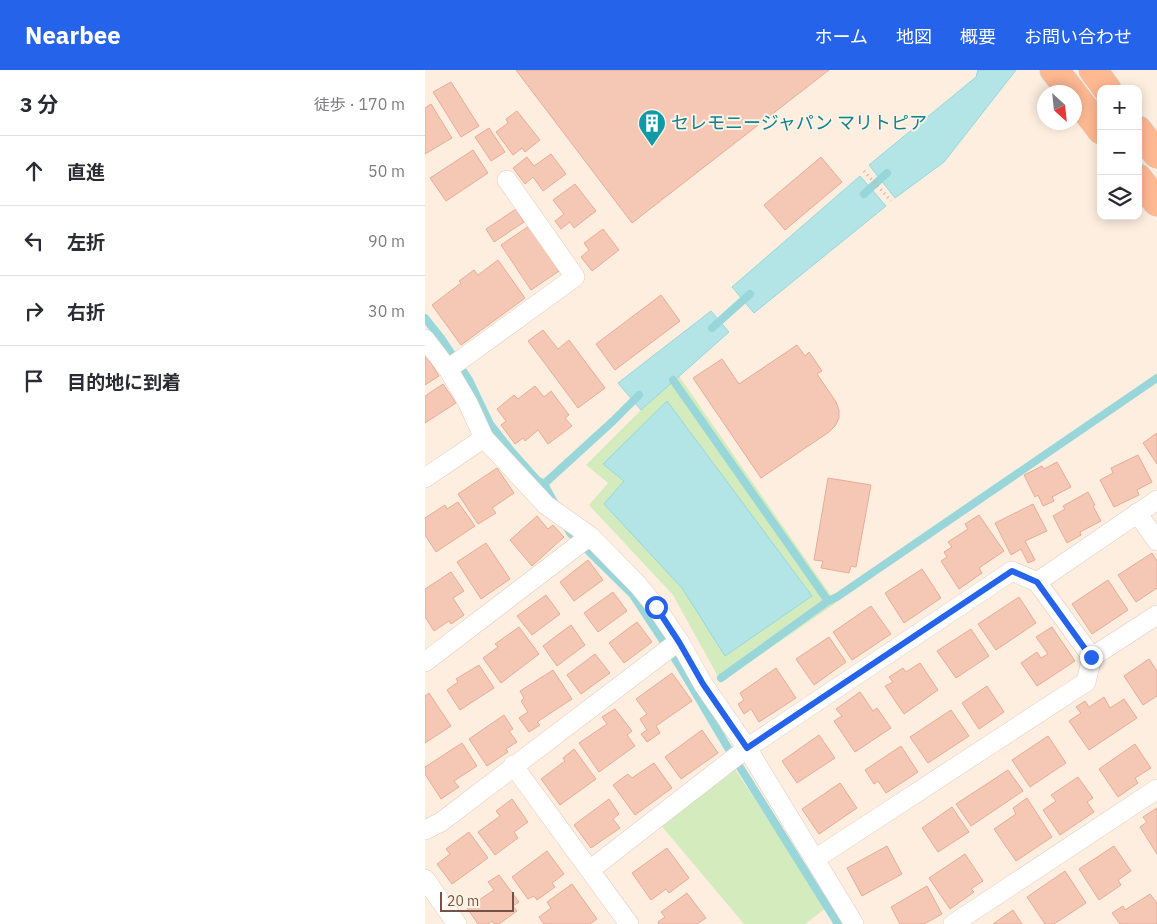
<!DOCTYPE html>
<html lang="ja">
<head>
<meta charset="utf-8">
<style>
  :root { --surface:#fff; --page:#f2f2f3; --text:#2b2b33; --muted:#7c7c81; --line:#e1e1e2; --accent:#2563eb }
  body { margin:0; font-family:"IBM Plex Sans","Noto Sans JP",sans-serif; background:var(--page); color:var(--text) }
  .controls { position:absolute; right:15px; top:15px; display:grid; overflow:hidden; border-radius:10px; box-shadow:0 2px 12px #0003 }
  .controls button { width:45px; height:45px; display:grid; place-items:center; padding:0; border:0; border-bottom:1px solid var(--line); background:var(--surface); color:var(--text); font:25px sans-serif }
  .compass { position:absolute; left:612px; top:15px; width:45px; height:45px; border-radius:50%; background:var(--surface); box-shadow:0 2px 12px #0003; rotate:153deg }
  .scale { position:absolute; left:15px; bottom:12px; width:74px; box-sizing:border-box; padding-left:5px; border:2px solid #755245; border-top:0; font-size:14px; line-height:18px; white-space:nowrap; color:#755245; -webkit-text-stroke:4px #fff3e6; paint-order:stroke }
  .stop { position:absolute; width:15px; height:15px; margin:-11px; border:4px solid #2563eb; border-radius:50%; background:#fff }
  .stop.end { background:#2563eb; border-color:#fff; box-shadow:0 1px 5px #0008 }
  .list { margin:0; padding:0; list-style:none }
  h2 { display:flex; justify-content:space-between; align-items:center; height:65px; margin:0; padding:0 20px; font-size:21px }
  h2 small { font-size:16px; font-weight:400; color:var(--muted) }
  .list li { display:grid; grid-template-columns:32px 1fr auto; gap:15px; align-items:center; box-sizing:border-box; height:70px; padding:0 20px; border-top:1px solid var(--line) }
  .list b { display:block; font-size:19px; white-space:nowrap }
  .list em { font-size:16px; font-style:normal; color:var(--muted) }
  .icon { flex:none; width:28px; height:28px; fill:none; stroke:currentColor; stroke-width:2; stroke-linecap:round; stroke-linejoin:round }
  .map { position:relative; flex:none; width:732px; height:854px; overflow:hidden }
  header { display:flex; align-items:center; gap:30px; box-sizing:border-box; height:70px; padding:0 25px; background:var(--accent); color:#fff }
  header strong { font-size:24px }
  nav { display:flex; gap:28px; margin-inline-start:auto; font-size:18px }
  main { display:flex }
  aside { flex:1; background:var(--surface) }
  .map>svg:first-child { display:block }
  .green { fill:#d4ebbd }
  .water { fill:#b3e5e7; stroke:#98d6da }
  .lines { fill:none; stroke-linecap:round; stroke-linejoin:round }
  .stream { stroke:#98d6da; stroke-width:8 }
  .building { fill:#f4c8b5; stroke:#e8ac94 }
  .minor-casing { stroke:#e4cbbd; stroke-width:20 }
  .trunk-casing { stroke:#d8cfcb; stroke-width:29 }
  .path { stroke:#d9ab98; stroke-width:3; stroke-dasharray:1 4; stroke-linecap:butt }
  .minor { stroke:#fff; stroke-width:19 }
  .trunk { stroke:#feb892; stroke-width:28 }
  .route { stroke:#2563eb; stroke-width:6 }
  .labels { text-anchor:middle; stroke-width:4; stroke-linejoin:round; paint-order:stroke }
  .culture-label { font-size:18px; fill:#0d838f; stroke:#fff3e6; text-anchor:start }
</style>
</head>
<body>
<header>
<strong>Nearbee</strong>
<nav><a>ホーム</a><a>地図</a><a>概要</a><a>お問い合わせ</a></nav>
</header>
<main>
<aside>
<h2>3 分<small>徒歩 · 170 m</small></h2>
<ul class="list">
<li><svg class="icon" aria-label="ahead" viewBox="0 0 24 24"><path d="M12 20V5M6 11l6-6 6 6"/></svg><div><b>直進</b></div><em>50 m</em></li>
<li><svg class="icon" aria-label="left" viewBox="0 0 24 24"><path d="M17 20v-9H6M10 6l-5 5 5 5"/></svg><div><b>左折</b></div><em>90 m</em></li>
<li><svg class="icon" aria-label="right" viewBox="0 0 24 24"><path d="M7 20v-9h11M14 6l5 5-5 5"/></svg><div><b>右折</b></div><em>30 m</em></li>
<li><svg class="icon" aria-label="arrive" viewBox="0 0 24 24"><path d="M6 21V4h12l-3 4 3 4H6"/></svg><div><b>目的地に到着</b></div></li>
</ul>
</aside>
<div class="map">
<svg width="732" height="854" viewBox="0 0 732 854">
  <rect width="100%" height="100%" fill="#fdeedf"/>
  <path class="green" d="M254 306 411 533 296 612 248 525 164 435 183 413 161 395 216 340Z
    M310 699 401 838 380 854H319L235 754Z"/>
  <path class="water" d="M553 0H591L519 92 470 128 444 95 551 7Z
    M435 106 461 136 329 243 307 217Z
    M286 241 304 262 216 340 193 313Z
    M242 331 387 526 300 586 257 518 179 434 199 411 178 394Z"/>
  <g class="lines">
    <path class="stream" d="M439 124 462 103
      M0 248 16 268 44 310 65 354 87 382 112 410 119 414 131 436
      M287 258 325 224
      M248 310 403 531 296 608
      M119 414 188 351 214 325
      M141 455 145 463 208 525 254 595 303 678 413 854
      M403 531 412 527 732 308"/>
  </g>
  <path class="building" d="M91 0H404L207 153Z
    M26 12 54 56 36 67 8 22Z
    M6 34 27 68 0 84V38Z
    M92 41 115 70 100 82 97 78 88 85 71 62 83 53 81 49Z
    M64 58 80 82 66 91 50 67Z
    M48 80 63 103 21 131 5 108Z
    M126 84 141 104 118 121 108 107 100 114 88 98 102 87 109 96Z
    M396 87 417 112 360 160 339 135Z
    M150 114 171 141 149 158 145 152 136 159 130 151 139 144 128 130Z
    M91 139 99 152 69 172 61 159Z
    M104 156 134 201 106 220 76 175Z
    M178 159 194 180 167 201 156 187 164 180 159 173Z
    M73 190 100 228 36 275 7 235 36 213 34 211 49 200 53 205Z
    M236 225 255 251 190 300 171 274Z
    M118 260 133 279 144 270 180 318 153 338 103 271Z
    M372 275 380 286 384 282 397 301 392 304 411 332 414 340V348L410 356 404 362 336 408 268 308 297 289 314 314Z
    M0 284 14 306 0 315Z
    M18 314 31 333 0 353V326Z
    M110 316 119 327 126 321 144 345 140 348 147 356 123 374 113 360 100 371 98 368 90 374 76 355 81 351 72 339 89 325 93 329Z
    M732 363V394L718 373Z
    M713 385 727 412 712 420 714 425 689 437 675 410 688 403 686 398Z
    M632 392 646 417 627 427 629 431 618 436 613 425 610 427 599 405 617 396 619 399Z
    M72 398 89 423 67 438 71 443 53 454 33 424Z
    M403 408 446 415 431 497 426 496 424 503 396 498 398 491 389 490Z
    M663 422 670 435 668 436 676 451 655 462 656 465 642 473 628 446 640 439 638 436Z
    M33 432 50 456 11 482 0 465V448L20 435 22 439Z
    M608 434 622 461 600 471 610 490 603 493 596 479 586 485 570 453Z
    M554 445 579 481 554 498 557 503 534 519 516 491 522 487 519 482 527 477 523 472 543 459 540 454Z
    M112 446 123 459 128 455 139 467 107 496 85 470Z
    M61 473 85 509 56 529 32 492Z
    M727 483 732 491V518L711 532 693 505Z
    M163 490 178 510 149 531 135 512Z
    M497 499 516 528 479 553 460 523Z
    M26 502 39 521 28 528 39 545 26 554 24 551 9 561 0 547V519Z
    M683 510 703 540 667 564 647 534Z
    M188 522 202 541 173 562 159 543Z
    M121 525 135 544 107 565 92 546Z
    M594 527 611 553 571 580 553 554Z
    M446 536 466 564 427 590 408 562Z
    M212 552 227 572 199 593 184 573Z
    M146 555 160 575 132 596 118 576Z
    M94 557 114 584 76 613 58 588 73 577 70 574Z
    M627 557 650 591 612 616 596 593 612 582 616 588 623 584 611 567Z
    M546 559 564 586 531 608 512 581Z
    M404 567 421 592 389 615 371 589Z
    M170 584 185 603 156 624 142 605Z
    M724 589 732 601V626L718 635 699 606Z
    M495 593 513 620 479 644 460 616 468 612 464 607 478 598 481 602Z
    M54 595 69 618 35 640 22 620 33 612 31 609Z
    M351 598 371 628 334 652 326 639 319 644 313 634 319 630 315 623Z
    M128 600 147 629 112 652 115 655 104 662 94 648 103 642 96 631 99 628 95 621Z
    M247 603 267 631 231 656 235 663 222 672 216 664 222 660 215 649 222 644 211 629Z
    M562 616 579 642 554 659 537 633Z
    M435 622 448 641 452 638 466 658 430 682 409 651 417 646 411 639Z
    M4 623 26 656 0 673V626Z
    M679 627 685 638 699 629 712 648 664 680 644 651 656 643 651 637 660 631 664 637Z
    M190 639 207 661 202 665 210 676 174 702 154 673 182 654 177 647Z
    M526 640 544 666 503 693 485 667Z
    M79 645 88 659 84 661 92 672 81 679 83 682 62 696 44 669Z
    M277 660 293 683 256 709 240 687Z
    M394 665 410 688 372 713 357 691Z
    M623 666 641 693 605 717 587 690Z
    M37 673 52 696 29 711 34 717 16 729 0 704V697Z
    M710 674 726 698 710 708 713 713 693 727 674 699Z
    M476 676 493 702 461 723 453 711 449 714 440 700Z
    M149 679 171 709 135 735 116 709 140 691 138 688Z
    M229 693 247 718 210 745 188 715 203 704 207 708Z
    M583 700 598 721 546 756 531 734Z
    M653 707 668 728 662 732 669 742 635 765 618 740 631 731 626 725Z
    M415 713 432 738 394 764 377 739Z
    M602 728 627 767 591 791 569 759 591 744 588 738Z
    M87 729 103 752 89 762 93 768 70 785 53 762 75 746 71 741Z
    M184 729 194 744 188 749 195 758 166 778 149 755Z
    M527 737 544 762 513 782 497 758Z
    M732 738V784L715 757 722 752 718 747Z
    M44 762 63 788 27 814 12 794 25 784 21 779Z
    M462 776 477 804 437 826 422 798Z
    M689 776 706 801 693 810 696 815 674 830 654 799Z
    M242 778 264 808 244 823 241 819 226 830 207 803Z
    M122 781 139 804 127 813 130 817 112 830 109 826 103 829 87 807Z
    M540 784 558 811 546 819 549 822 525 839 504 808Z
    M640 801 661 833 629 854H620L602 827Z
    M74 805 94 832 88 836 92 841 74 854H69L67 851 63 854H53L42 838 69 820 63 812Z
    M147 814 172 849 165 854H119L114 847 126 838 122 832Z
    M502 816 517 844 499 854H475L466 837Z
    M262 823 281 848 272 854H234L233 852 240 847 236 842Z
    M725 824 732 833V854H695L687 843 698 836 700 840Z
    M588 840 597 854H568Z"/>
  <g class="lines">
    <g class="minor-casing">
      <path id="minor" d="M0 269 23 299 43 333 59 368 121 435 165 466 213 515 231 537 254 571 278 614 322 678 429 854
        M23 299 150 207 82 110
        M0 408 59 368
        M712 443 732 471
        M612 512 667 587
        M0 592 165 466
        M88 695 204 854
        M0 760 16 752 254 571
        M390 789 661 612 667 587 732 545
        M165 800 322 678 587 501 612 512 732 430
        M0 809 32 854
        M528 854 732 719"/>
    </g>
    <g class="trunk-casing">
      <path id="trunk" d="M629 0 647 22
        M668 0 682 19
        M650 26 676 60
        M713 60 732 84
        M713 108 732 132"/>
    </g>
    <path class="path" d="M439 101 466 131"/>
    <use href="#minor" class="minor"/>
    <use href="#trunk" class="trunk"/>
  </g>
  <g class="lines">
    <path class="route" d="M231 537 254 572 278 614 322 678 587 501 612 512 666 587"/>
  </g>
  <defs>
    <g id="building-pin" transform="scale(1.4375)"><path d="M0 17L-7.5 6A9.5 9.5 0 1 1 7.5 6Z" fill="#0f9aa8" stroke="#fff3e6"/><path d="M-4-6H4V6H1V3H-1V6H-4ZM-2.5-4.3h1.7v1.8h-1.7ZM.8-4.3h1.7v1.8H.8ZM-2.5-1h1.7V.8h-1.7ZM.8-1h1.7V.8H.8Z" fill="#fff"/></g>
  </defs>
  <g fill-rule="evenodd">
    <use href="#building-pin" x="227" y="53"/>
  </g>
  <g class="labels">
    <g class="culture-label">
      <text x="246" y="59">セレモニージャパン マリトピア</text>
    </g>
  </g>
</svg>
<div class="controls">
<button>+</button>
<button>−</button>
<button><svg class="icon" aria-label="layers" viewBox="0 0 24 24"><path d="M12 4l9 5-9 5-9-5zM3 14l9 5 9-5"/></svg></button>
</div>
<svg class="compass" viewBox="-18 -18 36 36"><path d="M0-13l5 13h-10z" fill="#e53935"/><path d="M0 13l5-13h-10z" fill="#7c7c81"/></svg>
<div class="scale">20 m</div>
<div class="stop" style="left:231px;top:537px"></div>
<div class="stop end" style="left:666px;top:587px"></div>
</div>
</main>
</body>
</html>
